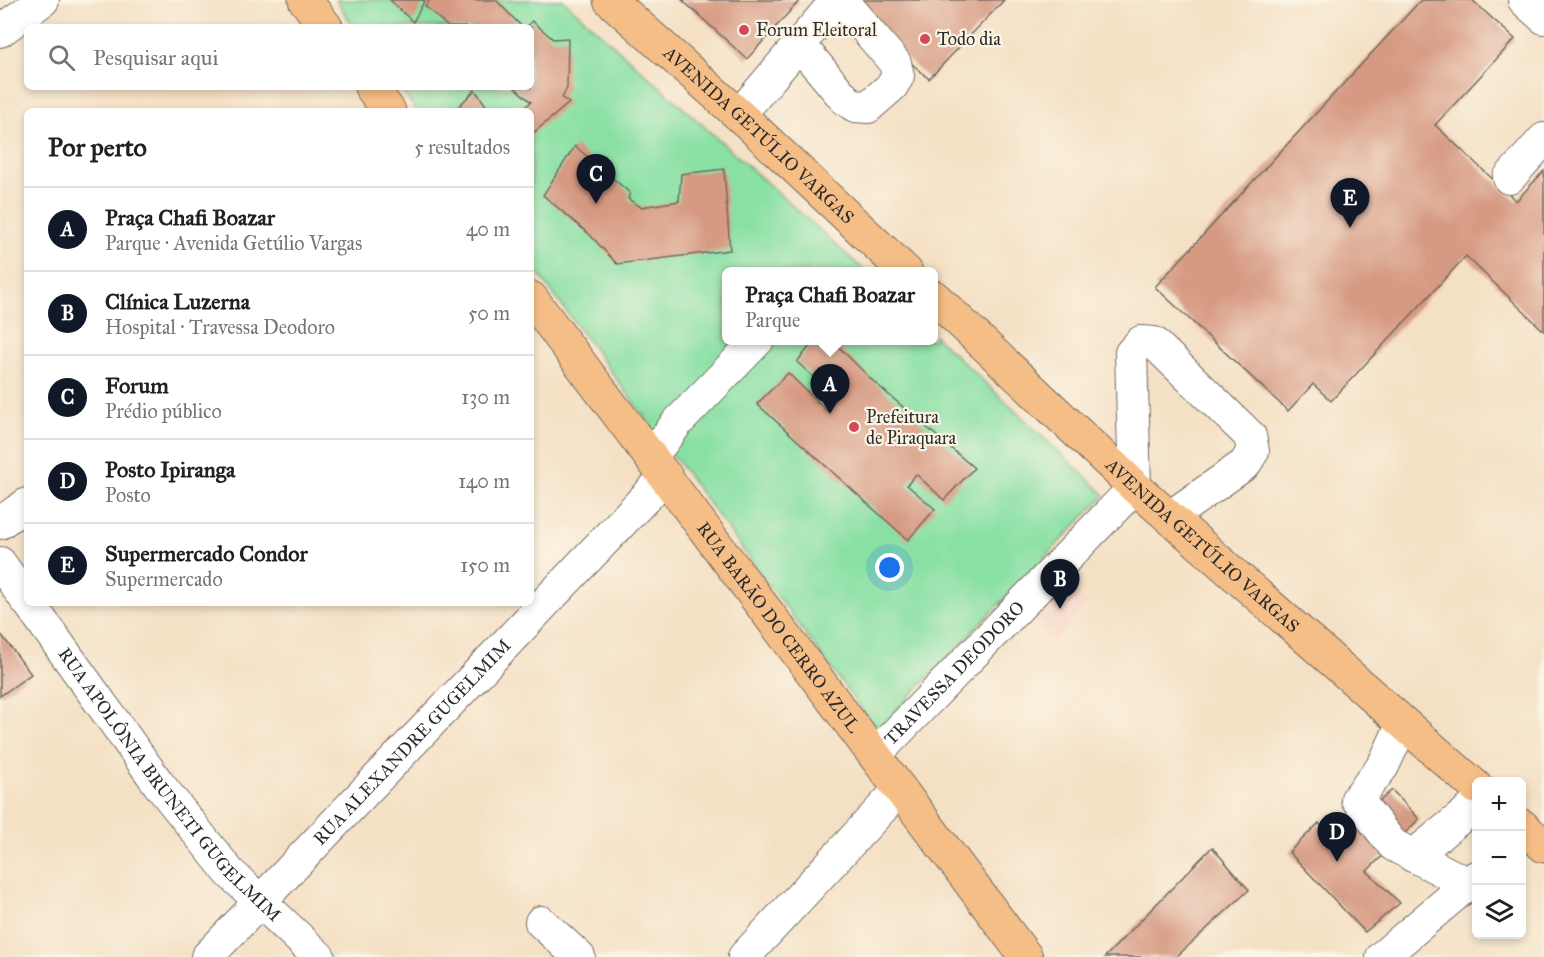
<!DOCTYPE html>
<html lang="pt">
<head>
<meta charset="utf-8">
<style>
  :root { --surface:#fff; --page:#f2f2f2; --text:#202124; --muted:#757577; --line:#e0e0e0; --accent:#111827 }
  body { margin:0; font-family:"IM FELL Great Primer",serif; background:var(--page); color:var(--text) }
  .controls { position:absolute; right:18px; bottom:18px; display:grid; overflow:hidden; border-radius:9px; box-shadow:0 3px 9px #0003 }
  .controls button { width:54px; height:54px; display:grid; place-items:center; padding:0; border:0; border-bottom:2px solid var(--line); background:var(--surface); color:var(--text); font:30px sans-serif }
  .you { position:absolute; left:890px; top:568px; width:21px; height:21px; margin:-15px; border:4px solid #fff; border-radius:50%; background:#1a73e8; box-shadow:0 0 0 9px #1a73e833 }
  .badge { display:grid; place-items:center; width:39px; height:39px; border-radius:50%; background:var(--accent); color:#fff; font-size:20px; font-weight:700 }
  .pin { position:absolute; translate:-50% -50px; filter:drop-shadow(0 2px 3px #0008) }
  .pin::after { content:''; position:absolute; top:32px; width:21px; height:18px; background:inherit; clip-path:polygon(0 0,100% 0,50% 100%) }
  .popup { position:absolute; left:722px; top:267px; width:216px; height:78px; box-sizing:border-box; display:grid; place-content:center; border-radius:9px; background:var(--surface); filter:drop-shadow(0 2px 4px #0005); font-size:20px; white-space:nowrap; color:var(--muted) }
  .popup b { font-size:22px; color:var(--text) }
  .popup::after { content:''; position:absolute; left:50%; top:100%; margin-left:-12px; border:12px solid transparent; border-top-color:var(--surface) }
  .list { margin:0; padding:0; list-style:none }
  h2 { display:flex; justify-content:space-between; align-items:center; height:78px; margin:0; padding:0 24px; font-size:26px }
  h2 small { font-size:20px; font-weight:400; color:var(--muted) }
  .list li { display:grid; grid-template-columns:39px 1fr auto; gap:18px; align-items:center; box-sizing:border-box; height:84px; padding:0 24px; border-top:2px solid var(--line) }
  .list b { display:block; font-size:22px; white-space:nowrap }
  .list p { margin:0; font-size:20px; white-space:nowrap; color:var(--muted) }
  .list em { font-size:20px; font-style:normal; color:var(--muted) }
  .icon { flex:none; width:33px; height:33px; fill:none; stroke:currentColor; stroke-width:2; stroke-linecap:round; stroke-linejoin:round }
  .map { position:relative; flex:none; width:1544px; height:957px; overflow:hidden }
  .search { position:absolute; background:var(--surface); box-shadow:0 3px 9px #0003; left:24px; top:24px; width:510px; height:66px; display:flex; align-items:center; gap:15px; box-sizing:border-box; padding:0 21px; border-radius:9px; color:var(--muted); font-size:22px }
  .panel { position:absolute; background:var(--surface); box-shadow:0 3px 9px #0003; left:24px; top:108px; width:510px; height:498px; border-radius:9px }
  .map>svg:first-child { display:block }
  .built { fill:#f6d2c4 }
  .green { fill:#89e0a4; stroke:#5a8668; stroke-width:1.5 }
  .building { fill:#d69981 }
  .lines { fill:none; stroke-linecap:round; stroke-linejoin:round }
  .minor-casing { stroke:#716a61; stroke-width:34 }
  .major-casing { stroke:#716a61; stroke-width:35 }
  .minor { stroke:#fff; stroke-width:32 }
  .major { stroke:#f6be87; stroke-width:33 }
  .poi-dot { fill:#d1495b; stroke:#fcf5e5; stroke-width:2 }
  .labels { text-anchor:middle; stroke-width:4.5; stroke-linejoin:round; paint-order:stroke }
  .poi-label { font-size:18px; fill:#2b2b2b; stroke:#fcf5e5; text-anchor:start }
  .street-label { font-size:18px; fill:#2b2b2b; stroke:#fcf5e5 }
</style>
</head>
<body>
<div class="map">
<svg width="1544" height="957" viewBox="0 0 1544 957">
  <rect width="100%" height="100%" fill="#fcf5e5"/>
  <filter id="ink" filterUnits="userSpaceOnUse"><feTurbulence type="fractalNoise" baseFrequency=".0167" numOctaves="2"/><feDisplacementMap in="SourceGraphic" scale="12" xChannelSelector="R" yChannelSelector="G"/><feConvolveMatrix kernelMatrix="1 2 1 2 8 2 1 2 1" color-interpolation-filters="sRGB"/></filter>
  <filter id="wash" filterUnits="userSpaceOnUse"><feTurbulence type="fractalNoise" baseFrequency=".008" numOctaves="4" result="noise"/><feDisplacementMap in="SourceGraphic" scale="24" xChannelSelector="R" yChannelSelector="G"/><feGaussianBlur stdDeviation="1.35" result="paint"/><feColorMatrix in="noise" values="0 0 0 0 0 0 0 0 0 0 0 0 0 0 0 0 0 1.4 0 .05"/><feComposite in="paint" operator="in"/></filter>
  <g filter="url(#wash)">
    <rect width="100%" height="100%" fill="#f4e0c4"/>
    <path class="built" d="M1063 583 1087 603 1054 640 1032 615Z"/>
    <path class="green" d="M336 0H563L865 271 726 272V340H934V335L1105 495 877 730 531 264V111H417L399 87H531V27H354Z"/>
    <g id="blocks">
      <path class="building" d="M390 0H425L413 22Z
        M430 0H496L522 27H448L425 6Z
        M682 0H800L747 59Z
        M841 0H1004L929 79Z
        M1421 0H1472L1515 39 1435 125 1516 201 1544 171V331L1466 256 1331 401 1313 384 1288 411 1155 287Z
        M532 21 553 39 568 38 567 88 562 98 569 103 531 135V111H520L531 102 514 87H531V27H526Z
        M475 90 490 111H457L456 109Z
        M575 146 630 193 628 199 641 207 679 201 681 174 724 169 730 250 617 264 590 235 543 195Z
        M815 340H832L874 382 974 468 944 500 916 474 907 485 935 509 908 540 757 404 788 373 827 411 836 398 797 362Z
        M0 633 31 674 0 696Z
        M1392 790 1419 819 1367 871 1400 903 1365 932 1289 852 1319 823 1333 842Z
        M1212 847 1249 890 1176 957H1105Z"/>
    </g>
  </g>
  <g filter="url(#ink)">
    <use href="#blocks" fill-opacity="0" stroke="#716a61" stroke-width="1.5"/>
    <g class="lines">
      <g class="minor-casing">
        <g id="minor">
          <path d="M1524 0 1544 18"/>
          <path d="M0 31 43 0"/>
          <path d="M739 115 830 8 840 5 848 8 895 63 898 76 892 86 868 107 855 106 845 99 799 44"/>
          <path d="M1509 178 1544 139"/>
          <path d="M651 457 677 423 758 340"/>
          <path d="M0 523 27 504"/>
          <path d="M0 563 27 601"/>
          <path id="s1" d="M29 603 158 783 229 872 319 957"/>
          <path d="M1408 727 1397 736 1383 766 1357 799 1393 845 1468 884"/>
          <path id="s2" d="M875 755 1135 487 1131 353 1141 342 1154 343 1250 436 1253 451 1245 464 1170 517"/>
          <path d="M1413 856 1476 805"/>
          <path d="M541 922 579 957"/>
          <path id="s3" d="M207 957 666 476"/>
          <path d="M744 957 900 789"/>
          <path d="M1382 957 1476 877"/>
        </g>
      </g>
      <g class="major-casing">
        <g id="major">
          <path d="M305 0 326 27"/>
          <path id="s4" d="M610 0 749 124 906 272"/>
          <path d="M371 87 389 111"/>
          <path id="s5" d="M934 297 1135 487 1476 787"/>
          <path id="s6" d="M531 298 1026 957"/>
          <path d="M1522 826 1544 846"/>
        </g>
      </g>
      <use href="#minor" class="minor"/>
      <use href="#major" class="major"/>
    </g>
  </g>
  <g class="poi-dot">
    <circle cx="744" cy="30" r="6"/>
    <circle cx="925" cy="39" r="6"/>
    <circle cx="854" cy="427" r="6"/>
  </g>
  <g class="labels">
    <g class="poi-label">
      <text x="756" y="36">Forum Eleitoral</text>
      <text x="937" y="45">Todo dia</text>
      <text x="866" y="423">Prefeitura<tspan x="866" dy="21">de Piraquara</tspan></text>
    </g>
    <g class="street-label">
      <text dy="6" stroke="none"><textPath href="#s4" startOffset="201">AVENIDA GETÚLIO VARGAS</textPath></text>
      <text dy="6" stroke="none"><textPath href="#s5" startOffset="366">AVENIDA GETÚLIO VARGAS</textPath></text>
      <text dy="6" stroke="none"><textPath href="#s6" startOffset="412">RUA BARÃO DO CERRO AZUL</textPath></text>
      <text dy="6" stroke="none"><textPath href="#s2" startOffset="114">TRAVESSA DEODORO</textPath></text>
      <text dy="6" stroke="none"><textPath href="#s3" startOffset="297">RUA ALEXANDRE GUGELMIM</textPath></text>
      <text dy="6" stroke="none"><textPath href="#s1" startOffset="230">RUA APOLÔNIA BRUNETI GUGELMIM</textPath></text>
    </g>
  </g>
</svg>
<div class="controls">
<button>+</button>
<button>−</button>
<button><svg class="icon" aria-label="layers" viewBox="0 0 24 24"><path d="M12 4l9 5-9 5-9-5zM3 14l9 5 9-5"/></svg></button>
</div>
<div class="you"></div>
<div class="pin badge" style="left:830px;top:414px">A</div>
<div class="popup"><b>Praça Chafi Boazar</b>Parque</div>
<div class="pin badge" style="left:1060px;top:609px">B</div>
<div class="pin badge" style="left:596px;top:204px">C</div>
<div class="pin badge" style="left:1337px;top:862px">D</div>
<div class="pin badge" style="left:1350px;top:228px">E</div>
<div class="search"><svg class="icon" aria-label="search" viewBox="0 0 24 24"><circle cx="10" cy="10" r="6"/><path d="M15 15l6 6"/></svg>Pesquisar aqui</div>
<section class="panel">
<h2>Por perto<small>5 resultados</small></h2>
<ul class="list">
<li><span class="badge">A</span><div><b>Praça Chafi Boazar</b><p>Parque · Avenida Getúlio Vargas</p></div><em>40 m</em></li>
<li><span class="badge">B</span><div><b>Clínica Luzerna</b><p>Hospital · Travessa Deodoro</p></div><em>50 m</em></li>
<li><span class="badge">C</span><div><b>Forum</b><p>Prédio público</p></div><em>130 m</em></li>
<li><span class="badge">D</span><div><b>Posto Ipiranga</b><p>Posto</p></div><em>140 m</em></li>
<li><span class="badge">E</span><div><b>Supermercado Condor</b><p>Supermercado</p></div><em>150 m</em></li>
</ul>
</section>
</div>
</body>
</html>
